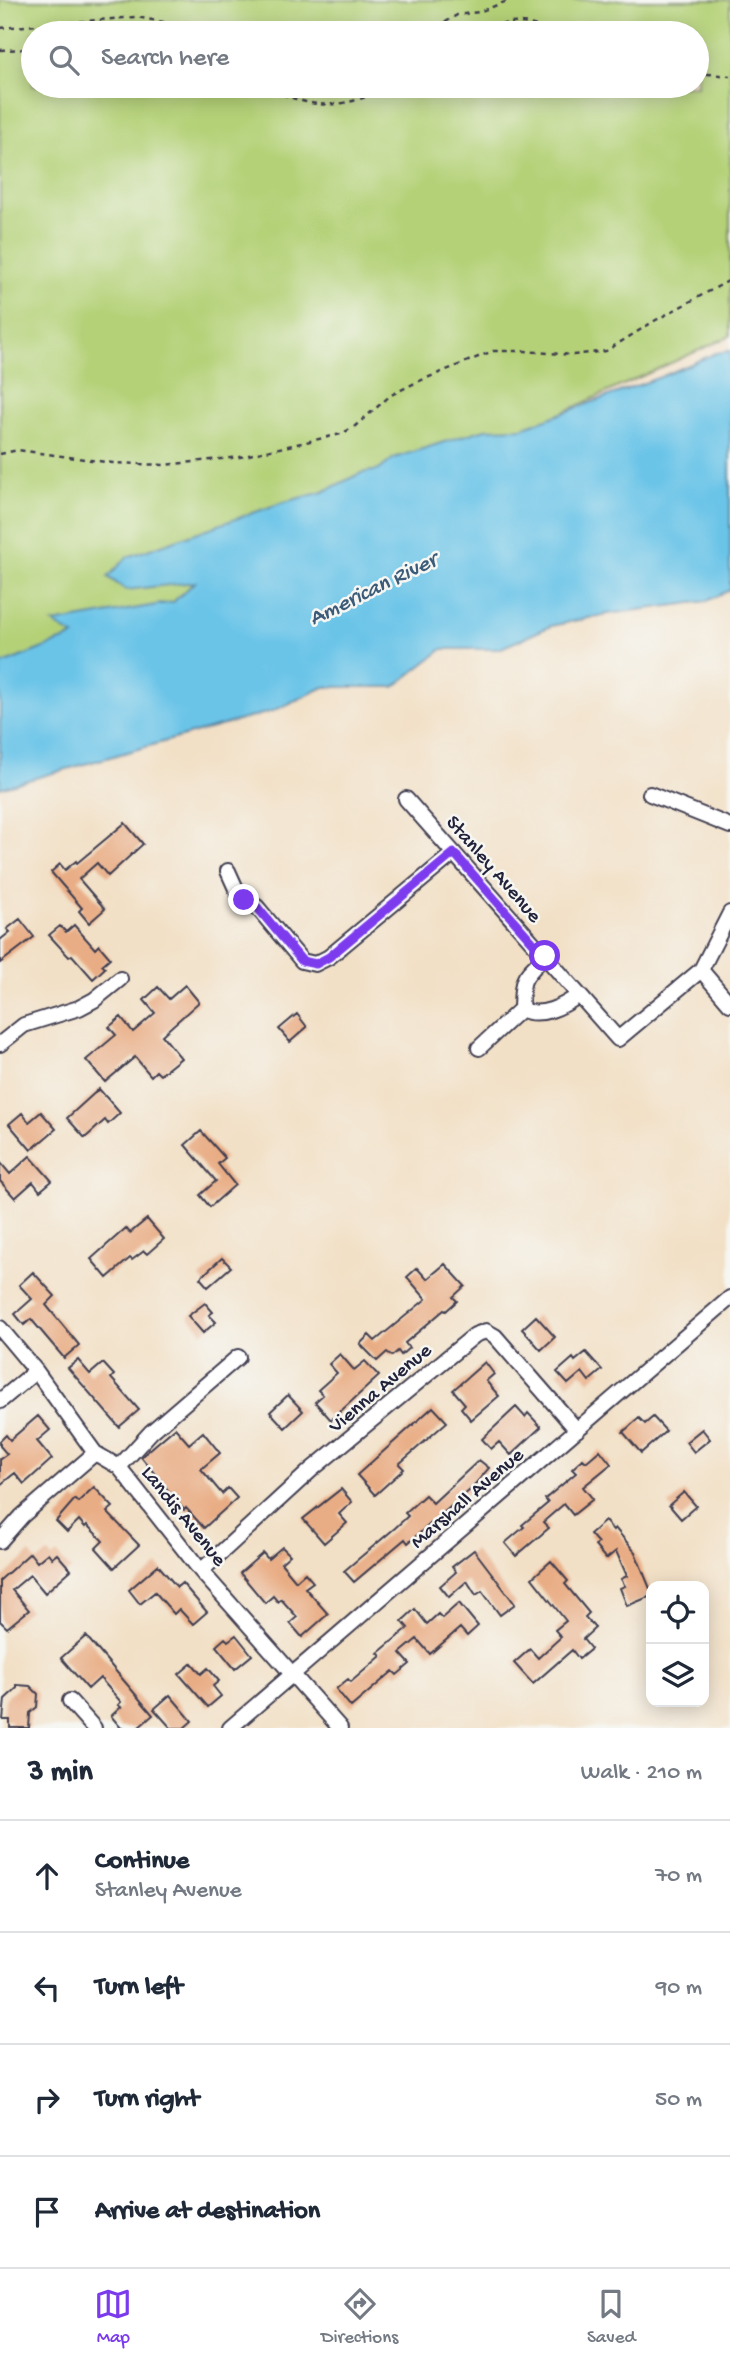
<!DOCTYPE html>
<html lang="en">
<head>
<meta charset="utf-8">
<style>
  :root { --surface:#fff; --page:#f6f6f7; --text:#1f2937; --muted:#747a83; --line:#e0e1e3; --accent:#7c3aed }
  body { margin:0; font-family:"Gochi Hand",sans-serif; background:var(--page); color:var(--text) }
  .controls { position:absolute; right:21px; bottom:21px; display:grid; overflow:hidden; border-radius:14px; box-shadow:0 4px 18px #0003 }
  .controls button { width:63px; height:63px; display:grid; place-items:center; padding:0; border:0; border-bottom:2px solid var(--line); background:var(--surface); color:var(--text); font:35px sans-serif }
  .stop { position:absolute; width:21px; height:21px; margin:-16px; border:5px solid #7c3aed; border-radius:50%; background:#fff }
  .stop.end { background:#7c3aed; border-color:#fff; box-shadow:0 2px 7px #0008 }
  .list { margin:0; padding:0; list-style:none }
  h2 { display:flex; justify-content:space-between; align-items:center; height:91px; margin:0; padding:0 28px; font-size:30px }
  h2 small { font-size:23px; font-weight:400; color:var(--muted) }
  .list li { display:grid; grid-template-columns:46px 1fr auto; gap:21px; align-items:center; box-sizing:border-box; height:112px; padding:0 28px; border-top:2px solid var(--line) }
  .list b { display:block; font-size:26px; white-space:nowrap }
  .list p { margin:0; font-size:23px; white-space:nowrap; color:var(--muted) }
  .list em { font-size:23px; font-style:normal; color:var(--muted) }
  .icon { flex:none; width:38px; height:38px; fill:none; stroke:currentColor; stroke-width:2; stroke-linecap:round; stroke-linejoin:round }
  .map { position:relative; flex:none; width:730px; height:1728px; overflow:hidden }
  .search { position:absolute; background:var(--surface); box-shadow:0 4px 18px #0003; left:21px; right:21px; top:21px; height:77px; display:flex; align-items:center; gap:18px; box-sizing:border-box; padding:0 24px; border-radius:38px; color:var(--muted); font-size:26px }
  .sheet { height:539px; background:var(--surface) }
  nav { display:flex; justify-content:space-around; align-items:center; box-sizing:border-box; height:98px; border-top:2px solid var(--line); background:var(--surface); font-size:19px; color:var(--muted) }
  nav a { display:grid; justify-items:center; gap:4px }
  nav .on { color:var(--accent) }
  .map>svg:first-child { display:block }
  .green { fill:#b4d177; stroke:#6b7a59; stroke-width:2; fill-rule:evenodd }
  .water { fill:#6ac4e8; stroke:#467392; stroke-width:2 }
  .building { fill:#e9ad85 }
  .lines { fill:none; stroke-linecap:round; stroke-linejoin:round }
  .minor-casing { stroke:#413e50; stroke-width:18 }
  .path { stroke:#413e50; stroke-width:2.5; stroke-dasharray:5 5; stroke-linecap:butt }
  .minor { stroke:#fff; stroke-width:14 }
  .route { stroke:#7c3aed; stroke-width:9 }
  .labels { text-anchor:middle; stroke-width:5; stroke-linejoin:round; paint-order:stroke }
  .street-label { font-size:21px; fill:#22223b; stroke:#f6f6f2 }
  .water-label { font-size:23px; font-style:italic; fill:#3b5b78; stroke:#f6f6f2 }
</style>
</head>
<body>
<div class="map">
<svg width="730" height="1728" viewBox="0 0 730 1728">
  <rect width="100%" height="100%" fill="#f6f6f2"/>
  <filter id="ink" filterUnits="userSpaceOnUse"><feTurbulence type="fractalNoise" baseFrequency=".0143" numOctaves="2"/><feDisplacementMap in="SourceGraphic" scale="14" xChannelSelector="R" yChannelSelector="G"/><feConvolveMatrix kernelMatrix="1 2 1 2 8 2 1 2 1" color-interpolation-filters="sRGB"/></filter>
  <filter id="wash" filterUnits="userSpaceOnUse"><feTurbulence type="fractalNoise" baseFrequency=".00686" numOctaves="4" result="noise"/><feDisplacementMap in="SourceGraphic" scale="28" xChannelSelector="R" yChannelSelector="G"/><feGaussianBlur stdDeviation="1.57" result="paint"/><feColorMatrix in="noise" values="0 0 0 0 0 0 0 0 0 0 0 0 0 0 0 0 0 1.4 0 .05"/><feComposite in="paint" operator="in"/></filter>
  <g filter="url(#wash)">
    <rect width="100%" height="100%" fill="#f2e0c6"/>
    <path class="green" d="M0 0H730V336L474 453 259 582 0 667ZM33 33H697V86H33Z"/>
    <path class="water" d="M730 351V590L707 601 608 614 551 626 499 649H443L394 687H324L273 711 0 788V665L74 636 53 623 173 602 195 582 126 590 108 577 127 557 284 502 323 492 361 473 379 470 394 458 485 429 522 428 663 376 716 353Z"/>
    <g id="blocks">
      <path class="building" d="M125 823 143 844 108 876 97 863 79 879 105 909 89 923 79 911 82 908 51 872 60 864 65 870 76 861 77 863Z
        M20 919 34 937 0 963V940L10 932 7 929Z
        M74 925 95 949 99 945 110 958 102 965 105 968 93 979 72 955 69 957 49 935 60 926 66 932Z
        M185 985 199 1002 162 1035 181 1058 160 1075 156 1071 151 1076 135 1057 105 1082 86 1060 116 1035 109 1027 121 1017 133 1032 155 1013 144 1000 158 987 169 999Z
        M297 1014 307 1027 290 1042 279 1029Z
        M99 1089 120 1113 108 1124 105 1120 85 1138 67 1118Z
        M41 1112 56 1129 31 1150 9 1124 22 1113 29 1122Z
        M201 1131 225 1158 218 1164 235 1185 210 1207 200 1195 216 1181 185 1145Z
        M30 1156 52 1181 40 1191 33 1182 15 1198 0 1181V1162L10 1174Z
        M147 1219 164 1239 147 1254 144 1251 132 1260 130 1258 107 1278 91 1259 126 1228 130 1233Z
        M222 1258 231 1267 208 1287 200 1278Z
        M445 1264 465 1286 453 1297 457 1301 446 1311 444 1310 405 1343 409 1348 401 1355 398 1351 392 1356 387 1352 377 1361 360 1344 369 1335 375 1341 426 1299 407 1277 417 1268 427 1279Z
        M33 1272 55 1296 46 1305 79 1345 64 1358 31 1319 24 1325 15 1314 32 1299 19 1285Z
        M205 1303 213 1312 209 1315 216 1322 203 1333 188 1316Z
        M536 1316 555 1337 541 1350 522 1329Z
        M586 1352 602 1370 589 1381 582 1372 568 1384 557 1372 573 1358 575 1361Z
        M340 1354 354 1370 365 1361 379 1376 331 1420 315 1402 323 1395 318 1390 337 1373 329 1364Z
        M78 1360 90 1374 103 1363 114 1375 111 1378 139 1410 119 1427 68 1368Z
        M485 1362 494 1374 486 1381 499 1396 471 1420 461 1408 465 1404 453 1390Z
        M288 1395 303 1411 285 1428 270 1412Z
        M433 1407 447 1422 399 1464 404 1469 375 1495 357 1475Z
        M516 1407 525 1417 528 1413 541 1427 511 1455 499 1442 491 1449 482 1439Z
        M38 1416 50 1430 37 1441 52 1459 24 1484 15 1473 0 1485V1459L7 1454 0 1446V1441L6 1435 10 1440Z
        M653 1417 666 1431 641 1453 623 1432 639 1418 645 1424Z
        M175 1428 189 1444 203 1432 220 1453 201 1469 222 1494 228 1488 237 1498 204 1528 186 1508 184 1510 141 1457Z
        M702 1429 710 1439 694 1452 686 1442Z
        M600 1450 611 1464 583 1487 593 1499 573 1515 564 1504 543 1522 549 1528 516 1556 505 1543 524 1527 522 1525 548 1503 545 1499 576 1473 572 1469 583 1459 586 1462Z
        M479 1460 489 1468 470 1490 408 1543 405 1539 354 1582 344 1571 395 1528 408 1516 405 1513 425 1495 433 1503Z
        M94 1487 113 1507 107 1512 139 1545 114 1568 96 1548 103 1541 87 1525 85 1527 79 1520 67 1532 56 1521 75 1499 78 1502Z
        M341 1489 352 1502 339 1514 347 1523 324 1543 303 1519Z
        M684 1492 696 1506 681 1519 669 1505Z
        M605 1521 613 1530 615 1528 635 1552 651 1591V1596L627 1606 620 1588 625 1586 621 1579 627 1576 616 1551 606 1559 595 1546 598 1543 590 1534Z
        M282 1547 290 1555 281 1563 296 1581 305 1573 313 1582 305 1588 328 1614 302 1637 290 1623 297 1617 281 1599 278 1602 273 1596 265 1603 240 1573 263 1553 268 1559Z
        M474 1550 515 1604 500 1615 482 1591 476 1595 467 1581 449 1597 440 1586 456 1572 452 1567Z
        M30 1553 37 1562 48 1553 52 1558 57 1554 71 1570 45 1593 30 1575 12 1590 29 1610 7 1628 0 1621V1580Z
        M551 1561 568 1581 565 1584 589 1613 585 1617 595 1628 583 1639 591 1649 579 1659 572 1650 533 1684 514 1663 530 1649 538 1658 561 1637 555 1630 566 1621 532 1578Z
        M158 1565 177 1587 182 1583 207 1612 193 1624 179 1609 174 1614 155 1592 140 1604 129 1590Z
        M459 1603 478 1626 467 1636 460 1628 430 1654 417 1639 400 1653 410 1664 397 1675 393 1671 351 1707 336 1689 348 1679 351 1682 381 1656 378 1653 408 1628 402 1621 415 1609 427 1624 438 1614 442 1618Z
        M236 1635 252 1655 235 1669 216 1646 225 1638 228 1641Z
        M86 1636 153 1715 138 1728H121L111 1716 121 1707 118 1705 121 1702 100 1678 88 1689 61 1658Z
        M192 1663 201 1674 208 1668 219 1681 213 1686 221 1696 208 1707 179 1674Z
        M17 1685 30 1686 38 1694 37 1707 30 1713 29 1728H10V1720H3L5 1699 17 1688Z
        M170 1695 192 1721 184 1728H171L154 1709Z"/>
    </g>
  </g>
  <g filter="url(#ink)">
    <use href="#blocks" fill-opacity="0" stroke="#413e50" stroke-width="2"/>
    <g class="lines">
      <g class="minor-casing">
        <path id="minor" d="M650 794 730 826
          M406 799 618 1039 701 970 730 913
          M228 871 237 891 244 900 257 907 302 961 315 964 329 957 454 853
          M545 956C522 979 522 976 521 1009 540 1019 564 1006 579 995
          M701 970 730 1004
          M0 1044 24 1025 79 1008 94 1000 120 979
          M479 1048 521 1009
          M0 1328 36 1371 95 1453 119 1467 201 1571 340 1728
          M0 1401 36 1371
          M119 1467 151 1432 238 1357
          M0 1541 22 1516 95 1453
          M201 1571 311 1470 475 1335 486 1331 495 1336 577 1430
          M70 1701 94 1728
          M230 1728 730 1298"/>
      </g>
      <path class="path" d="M0 28 136 17 185 26 204 33
        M428 33 457 15 479 12 510 0
        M483 33C509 16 531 23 557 33
        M0 50 33 49
        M697 73 730 76
        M264 86C318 112 340 109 394 86
        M0 454 18 450 113 463 164 465 240 457 341 434 354 427 391 395 417 382 493 351H525L573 355 606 351 656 320 730 280"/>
      <use href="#minor" class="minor"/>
    </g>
  </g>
  <g class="lines" filter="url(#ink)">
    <path class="route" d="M244 900 257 907 302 961 316 964 329 957 454 853 545 956"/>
  </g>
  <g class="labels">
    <g class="street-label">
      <text transform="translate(495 868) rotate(49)" y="7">Stanley Avenue</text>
      <text transform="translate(379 1387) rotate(-40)" y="7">Vienna Avenue</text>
      <text transform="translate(466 1497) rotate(-41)" y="7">Marshall Avenue</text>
      <text transform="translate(185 1515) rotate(51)" y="7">Landis Avenue</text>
    </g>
    <g class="water-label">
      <text transform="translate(372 587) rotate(-26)" y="8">American River</text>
    </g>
  </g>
</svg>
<div class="controls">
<button><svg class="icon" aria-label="locate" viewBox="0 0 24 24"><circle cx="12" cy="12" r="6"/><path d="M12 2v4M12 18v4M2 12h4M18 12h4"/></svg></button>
<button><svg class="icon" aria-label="layers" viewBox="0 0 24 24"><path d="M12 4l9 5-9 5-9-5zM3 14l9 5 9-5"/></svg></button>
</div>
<div class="stop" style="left:545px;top:956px"></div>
<div class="stop end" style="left:244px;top:900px"></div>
<div class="search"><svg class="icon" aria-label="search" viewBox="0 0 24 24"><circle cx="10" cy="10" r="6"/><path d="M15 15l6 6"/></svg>Search here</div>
</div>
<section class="sheet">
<h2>3 min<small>Walk · 210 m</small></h2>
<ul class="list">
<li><svg class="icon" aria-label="ahead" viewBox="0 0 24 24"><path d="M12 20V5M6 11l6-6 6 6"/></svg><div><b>Continue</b><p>Stanley Avenue</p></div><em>70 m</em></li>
<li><svg class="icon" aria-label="left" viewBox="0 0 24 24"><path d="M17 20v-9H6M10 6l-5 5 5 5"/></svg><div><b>Turn left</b></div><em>90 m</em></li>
<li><svg class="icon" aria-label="right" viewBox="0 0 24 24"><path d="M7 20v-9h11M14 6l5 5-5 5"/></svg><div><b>Turn right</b></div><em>50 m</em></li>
<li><svg class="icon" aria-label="arrive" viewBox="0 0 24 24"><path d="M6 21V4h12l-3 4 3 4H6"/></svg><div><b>Arrive at destination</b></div></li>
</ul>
</section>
<nav>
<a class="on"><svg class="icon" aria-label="map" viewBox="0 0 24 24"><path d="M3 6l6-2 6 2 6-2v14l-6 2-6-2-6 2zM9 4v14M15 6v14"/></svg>Map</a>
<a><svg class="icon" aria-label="directions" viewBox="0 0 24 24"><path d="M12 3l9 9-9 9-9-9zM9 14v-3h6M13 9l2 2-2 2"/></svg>Directions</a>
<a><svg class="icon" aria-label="saved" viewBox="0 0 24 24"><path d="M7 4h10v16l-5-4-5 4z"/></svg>Saved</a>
</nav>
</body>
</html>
